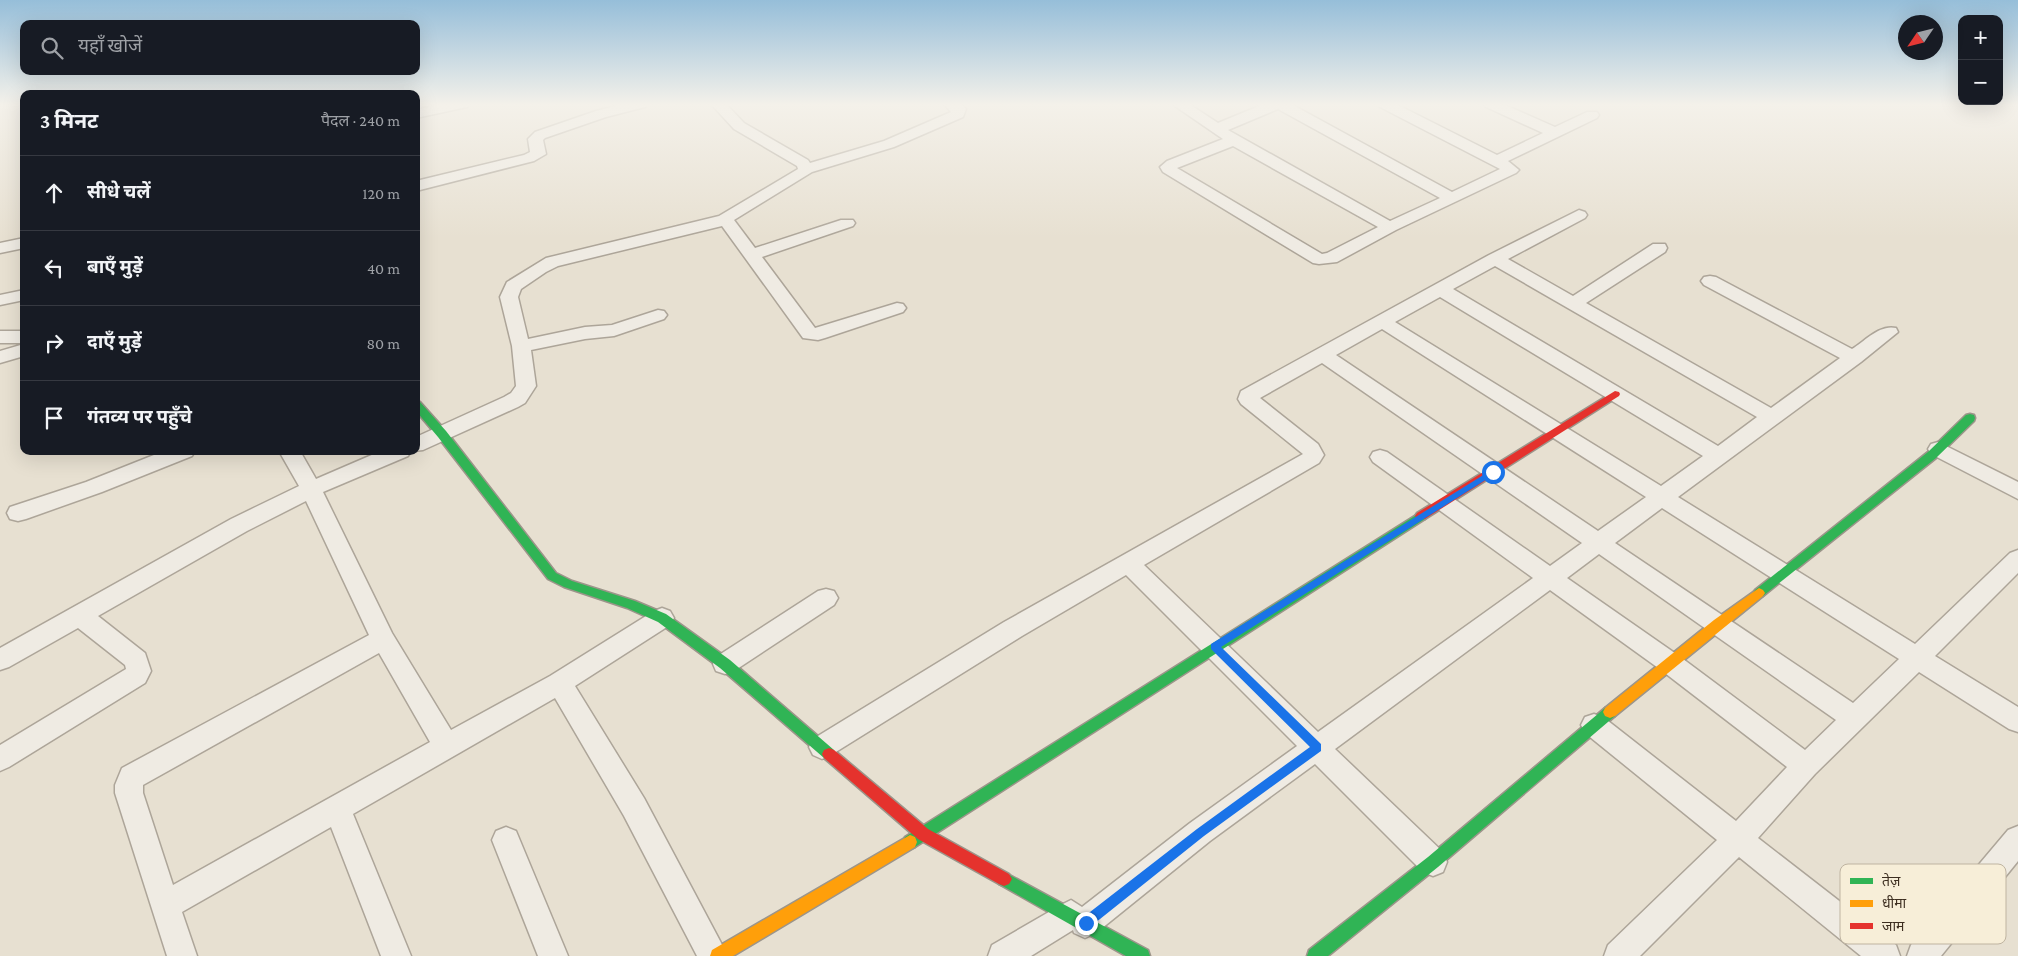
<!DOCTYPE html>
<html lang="hi">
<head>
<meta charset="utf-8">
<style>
  :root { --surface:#171b24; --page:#20242c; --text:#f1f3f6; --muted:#9ea1a6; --line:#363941 }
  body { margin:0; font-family:"Crimson Pro","Noto Sans Devanagari",serif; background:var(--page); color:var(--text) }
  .controls { position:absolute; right:15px; top:15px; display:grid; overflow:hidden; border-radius:10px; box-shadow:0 5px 20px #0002 }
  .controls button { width:45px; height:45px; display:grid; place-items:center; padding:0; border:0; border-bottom:1px solid var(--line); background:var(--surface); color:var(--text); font:25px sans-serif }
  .compass { position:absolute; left:1898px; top:15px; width:45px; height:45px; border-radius:50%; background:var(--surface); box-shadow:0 5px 20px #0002; rotate:235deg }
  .stop { position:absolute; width:15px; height:15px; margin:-11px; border:4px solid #1a73e8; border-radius:50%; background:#fff }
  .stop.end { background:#1a73e8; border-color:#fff; box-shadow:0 1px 5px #0008 }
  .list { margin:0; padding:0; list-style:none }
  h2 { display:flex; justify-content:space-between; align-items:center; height:65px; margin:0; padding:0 20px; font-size:21px }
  h2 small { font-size:16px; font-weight:400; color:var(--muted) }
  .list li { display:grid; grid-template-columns:32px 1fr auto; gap:15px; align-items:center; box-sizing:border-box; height:75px; padding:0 20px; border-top:1px solid var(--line) }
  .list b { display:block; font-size:19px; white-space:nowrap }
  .list em { font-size:16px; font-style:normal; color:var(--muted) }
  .icon { flex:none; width:28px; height:28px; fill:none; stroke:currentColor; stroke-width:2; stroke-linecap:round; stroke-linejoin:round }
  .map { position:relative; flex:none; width:2018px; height:956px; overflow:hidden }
  .search { position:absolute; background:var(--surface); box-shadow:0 5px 20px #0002; left:20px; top:20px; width:400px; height:55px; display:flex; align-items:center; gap:12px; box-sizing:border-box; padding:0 18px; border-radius:10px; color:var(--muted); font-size:19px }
  .panel { position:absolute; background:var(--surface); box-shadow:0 5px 20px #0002; left:20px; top:90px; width:400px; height:365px; border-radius:10px }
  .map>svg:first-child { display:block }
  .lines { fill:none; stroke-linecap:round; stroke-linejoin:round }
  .street-casing { stroke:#ada599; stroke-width:3 }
  .fast-casing { stroke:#9c958a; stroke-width:3 }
  .slow-casing { stroke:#9c958a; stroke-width:3 }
  .jam-casing { stroke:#9c958a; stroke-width:3 }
  .street { fill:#efebe3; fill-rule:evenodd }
  .fast { fill:#30b455; fill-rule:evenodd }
  .slow { fill:#ff9f0a; fill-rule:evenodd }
  .jam { fill:#e5322d; fill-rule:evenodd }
  .route { fill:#1a73e8 }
  .key { fill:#f7eed8; stroke:#bfb4a1; stroke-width:1 }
  .key-label { font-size:14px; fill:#3d2e20 }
</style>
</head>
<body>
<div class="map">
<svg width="2018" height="956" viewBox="0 0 2018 956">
  <rect width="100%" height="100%" fill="#e7e0d1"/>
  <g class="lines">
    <g class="street-casing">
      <path id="street" d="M441 104H469L467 107 416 118V110Z
        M622 104H647L645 107 606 117 545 138 543 140 546 154 534 161 416 191V181L524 155 530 152 528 139 535 132 596 111Z
        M711 104H726L744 123 808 160 810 163 884 141 951 112 944 104C952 104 961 102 966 109L963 117 894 147 812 172 734 220 755 248 841 220H853L855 223 853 226 762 257 815 328 897 303 903 304 906 308 903 312 825 338 818 340 803 338 722 226 558 266 546 272 521 289 518 297 528 339 585 327 612 325 658 310 664 311 667 315 664 319 614 336 585 339 531 350 536 386 525 403 518 407 423 450 413 451H416V437L504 397 511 393 516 386 512 346 500 297 507 282 546 258 719 216 798 169 797 166 734 129Z
        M1172 104H1189L1218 123 1264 104H1291L1452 192 1500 169 1380 107 1378 104H1396L1497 155 1543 133 1486 107 1484 104H1503L1555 127 1587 112H1597L1599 115 1597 118 1508 161 1519 170 1516 173 1396 230 1337 262 1319 264 1313 263 1163 172 1160 167 1167 161 1223 139ZM1278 109 1440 198 1390 221 1228 130ZM1233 146 1378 227 1327 253 1322 254 1177 168Z
        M1579 210 1585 212 1587 215 1585 218 1508 259 1573 296 1653 244H1665L1667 248 1665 252 1586 303 1771 408 1840 358 1704 285 1701 281 1704 277 1710 276 1716 277 1852 349C1865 341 1880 324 1896 328L1898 332 1861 362 1678 497 1915 644 2010 553 2018 550V573L1935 656 2018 707V732L2009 729 1919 672 1815 774 1758 838 1896 945 1900 956H1861L1739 857 1640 956H1604L1608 945 1717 840 1585 733 1581 725 1585 717 1594 714 1603 717 1736 821 1787 767 1661 670 1550 590 1335 749 1443 852 1447 862 1443 872 1433 876 1423 872 1315 764 1210 841 1096 933 1085 938 1074 933 1073 930 1031 956H988L992 945 1061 905 1071 900 1082 907 1190 823 1297 746 1126 575 1022 636 831 755 822 759 813 755 809 747 813 739 1004 622 1303 454 1241 404 1238 399 1241 391 1489 255ZM1495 266 1757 417 1718 446 1453 289ZM1440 297 1703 456 1661 486 1395 322ZM1382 329 1646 497 1598 531 1336 355ZM1322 363 1582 543 1550 566 1387 452 1380 450 1373 452 1370 457 1373 462 1533 578 1318 732 1144 565 1319 463 1324 455 1318 444 1260 398ZM1662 508 1899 659 1853 703 1615 543ZM1599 554 1836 720 1805 750 1679 656 1567 578Z
        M24 238V248L0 253V243Z
        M24 290V300L0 305V295Z
        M0 331H24V343H0Z
        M24 344V356L0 363V351Z
        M1938 442 2018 482V499L1931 454 1928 449 1931 444Z
        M164 451H195L192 456 102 492 26 519 18 521 10 519 7 513 10 507 86 482Z
        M279 451H300L316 479 381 451H411L408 456 323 492 392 633 451 730 550 676 654 611 662 608 670 611 674 618 670 625 575 686 644 798 728 956H697L624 816 555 698 353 814 411 956H381L331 827 182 912 197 956H167L115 793V785L122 768 369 635 306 501 247 531 98 616 145 653 151 671 145 683 9 767 0 771V745L126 669 125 665 78 628 9 667 0 670V648L231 519 299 486ZM379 653 430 742 173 885 143 793V785Z
        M826 589 834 591 838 598 834 605 734 671 725 674 716 671 713 664 716 657 818 591Z
        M2018 826V861L1941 956H1907L1911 945 2008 830Z
        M506 827 516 831 568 956H538L492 840 496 831Z"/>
    </g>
    <g class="fast-casing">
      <path id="fast" d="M416 401 420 402 446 431 556 573 572 581 635 601 666 614 730 660 834 750 836 754 834 758 829 760 824 758 720 668 658 622 627 608 564 587 548 579 438 437 416 411Z
        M1970 414 1974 415 1975 418 1974 421 1936 458 1763 596 1759 598 1755 596 1753 593 1755 590 1928 452 1966 415Z
        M1421 512 1425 513 1427 516 1425 519 915 847 910 849 905 847 903 842 905 837Z
        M1610 706 1615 708 1617 712 1615 716 1438 867 1328 956H1307L1309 950 1428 857 1605 708Z
        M1004 872 1148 950 1150 956H1126L999 884 996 879 999 874Z"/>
    </g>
    <g class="slow-casing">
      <path id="slow" d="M1759 588 1763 590 1765 593 1763 596 1615 716 1610 718 1605 716 1603 712 1605 708 1714 620Z
        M910 835 915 837 917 842 915 847 733 956H710L712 950Z"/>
    </g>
    <g class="jam-casing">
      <path id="jam" d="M1615 391 1619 392 1620 394 1619 396 1425 519H1417L1415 516 1417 513Z
        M829 748 834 750 928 829 1009 874 1012 879 1009 884 1004 886 999 884 918 839 824 758 822 754 824 750Z"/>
    </g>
    <use href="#street" class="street"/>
    <use href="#fast" class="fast"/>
    <use href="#slow" class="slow"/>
    <use href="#jam" class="jam"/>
  </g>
  <linearGradient id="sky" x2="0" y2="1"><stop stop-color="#96bed9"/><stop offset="0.44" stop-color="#f4f1ea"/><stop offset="1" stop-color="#f4f1ea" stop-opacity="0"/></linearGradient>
  <rect width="2018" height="238" fill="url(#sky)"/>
  <path class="route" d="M1493 469 1495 470V474L1221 647 1321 744V751L1204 836 1090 927 1086 929 1081 927 1080 923 1081 919 1197 829 1310 747 1211 649V644Z"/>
  <rect x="1840" y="864" width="166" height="80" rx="8" class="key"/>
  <rect x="1850" y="878" width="23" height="6" fill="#30b455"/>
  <rect x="1850" y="900" width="23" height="7" fill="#ff9f0a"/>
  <rect x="1850" y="923" width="23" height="6" fill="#e5322d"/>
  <g class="key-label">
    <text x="1882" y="886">तेज़</text>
    <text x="1882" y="908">धीमा</text>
    <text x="1882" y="931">जाम</text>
  </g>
</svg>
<div class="controls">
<button>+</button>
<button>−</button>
</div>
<svg class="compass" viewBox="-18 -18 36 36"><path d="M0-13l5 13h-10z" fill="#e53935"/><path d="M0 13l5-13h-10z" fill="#9ea1a6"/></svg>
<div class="stop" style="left:1493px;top:472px"></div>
<div class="stop end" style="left:1086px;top:923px"></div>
<div class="search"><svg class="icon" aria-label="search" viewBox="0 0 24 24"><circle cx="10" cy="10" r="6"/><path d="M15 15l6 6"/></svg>यहाँ खोजें</div>
<section class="panel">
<h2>3 मिनट<small>पैदल · 240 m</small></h2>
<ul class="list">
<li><svg class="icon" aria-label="ahead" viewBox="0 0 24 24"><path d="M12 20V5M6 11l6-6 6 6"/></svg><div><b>सीधे चलें</b></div><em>120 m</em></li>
<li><svg class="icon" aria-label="left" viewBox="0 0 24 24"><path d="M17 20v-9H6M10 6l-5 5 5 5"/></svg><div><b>बाएँ मुड़ें</b></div><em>40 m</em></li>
<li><svg class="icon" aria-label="right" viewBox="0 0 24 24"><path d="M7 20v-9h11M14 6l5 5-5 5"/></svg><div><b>दाएँ मुड़ें</b></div><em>80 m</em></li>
<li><svg class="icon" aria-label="arrive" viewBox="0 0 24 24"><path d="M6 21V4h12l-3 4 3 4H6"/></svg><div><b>गंतव्य पर पहुँचे</b></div></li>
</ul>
</section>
</div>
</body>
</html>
